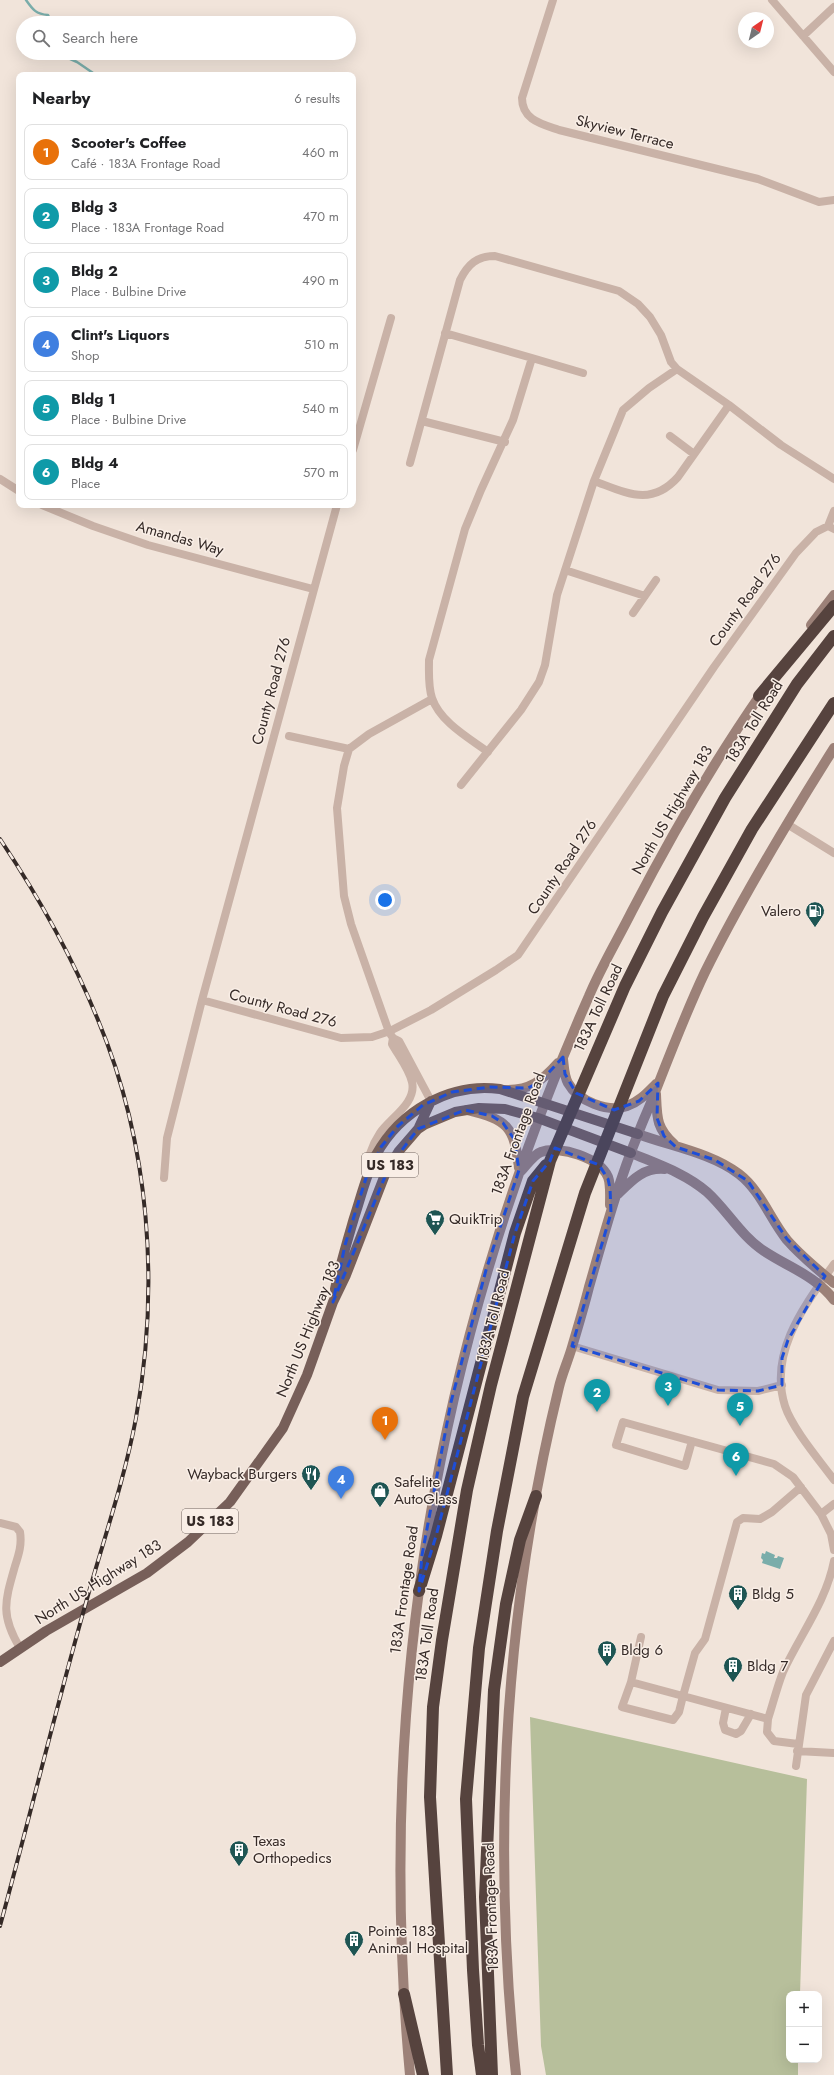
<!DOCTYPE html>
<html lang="en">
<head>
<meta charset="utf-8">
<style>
  :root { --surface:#fff; --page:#f2f2f2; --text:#202124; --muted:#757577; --line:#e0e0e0; --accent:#1e5553 }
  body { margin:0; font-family:Jost,sans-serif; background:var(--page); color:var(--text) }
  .controls { position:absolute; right:12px; bottom:12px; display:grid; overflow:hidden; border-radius:8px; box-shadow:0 4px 16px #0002 }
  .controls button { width:36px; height:36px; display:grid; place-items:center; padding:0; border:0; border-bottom:1px solid var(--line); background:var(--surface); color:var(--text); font:20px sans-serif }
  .compass { position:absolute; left:738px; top:12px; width:36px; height:36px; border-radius:50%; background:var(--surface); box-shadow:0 4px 16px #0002; rotate:35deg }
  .you { position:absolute; left:385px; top:900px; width:14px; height:14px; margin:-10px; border:3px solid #fff; border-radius:50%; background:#1a73e8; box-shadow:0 0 0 6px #1a73e833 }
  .badge { display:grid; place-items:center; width:26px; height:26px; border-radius:50%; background:var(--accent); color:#fff; font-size:13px; font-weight:700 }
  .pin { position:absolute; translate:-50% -33px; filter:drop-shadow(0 1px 2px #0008) }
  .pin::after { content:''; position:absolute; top:21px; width:14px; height:12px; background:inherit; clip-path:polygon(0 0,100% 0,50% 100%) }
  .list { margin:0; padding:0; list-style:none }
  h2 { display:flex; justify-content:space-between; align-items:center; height:52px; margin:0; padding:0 16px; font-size:17px }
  h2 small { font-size:13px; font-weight:400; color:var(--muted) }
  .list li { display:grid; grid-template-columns:26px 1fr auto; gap:12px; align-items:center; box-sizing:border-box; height:56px; margin:0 8px 8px; padding:0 8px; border:1px solid var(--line); border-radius:8px }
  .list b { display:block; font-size:15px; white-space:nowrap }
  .list p { margin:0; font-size:13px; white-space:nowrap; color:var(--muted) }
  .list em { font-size:13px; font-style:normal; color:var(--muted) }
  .icon { flex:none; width:22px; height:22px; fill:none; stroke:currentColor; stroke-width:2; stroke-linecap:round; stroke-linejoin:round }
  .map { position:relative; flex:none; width:834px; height:2075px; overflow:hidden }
  .search { position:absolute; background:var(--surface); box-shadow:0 4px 16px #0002; left:16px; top:16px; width:340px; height:44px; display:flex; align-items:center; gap:10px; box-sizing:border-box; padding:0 14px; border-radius:22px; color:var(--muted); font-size:15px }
  .panel { position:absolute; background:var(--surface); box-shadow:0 4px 16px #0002; left:16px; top:72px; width:340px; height:436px; border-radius:8px }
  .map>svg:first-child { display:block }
  .green { fill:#b7bf9b }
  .water { fill:#7aadaa }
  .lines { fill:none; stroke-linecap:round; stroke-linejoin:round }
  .stream { stroke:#7aadaa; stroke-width:2.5 }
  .street { stroke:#c9b2a7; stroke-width:8 }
  .secondary { stroke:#9c8178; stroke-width:10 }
  .primary { stroke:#775f59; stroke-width:10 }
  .highway { stroke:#56433e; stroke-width:12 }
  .rail-casing { stroke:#352a27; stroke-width:4 }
  .rail { stroke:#f9eee6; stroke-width:2.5; stroke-dasharray:8; stroke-linecap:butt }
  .marked { fill:#1d4ed8; fill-opacity:0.2; stroke:#1d4ed8; stroke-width:3; stroke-dasharray:8 5; stroke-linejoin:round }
  .labels { text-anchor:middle; stroke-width:3; stroke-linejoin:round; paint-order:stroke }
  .shield { fill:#f9eee6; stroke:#706560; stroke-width:1 }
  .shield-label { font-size:14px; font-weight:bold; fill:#352a27 }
  .street-label { font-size:15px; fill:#352a27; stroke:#f9eee6 }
  .poi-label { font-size:15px; fill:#352a27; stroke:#f9eee6; text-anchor:start }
</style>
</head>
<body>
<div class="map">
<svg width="834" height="2075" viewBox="0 0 834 2075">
  <rect width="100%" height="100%" fill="#f1e4da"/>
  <path class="green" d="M530 1717 807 1779 800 1994H789V2060H798V2075H546L541 2046Z"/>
  <path class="water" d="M766 1551 775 1555 774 1558H777L778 1556 784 1558 780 1569 762 1563 763 1560 761 1558 762 1553 765 1554Z"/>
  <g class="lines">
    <path class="stream" d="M26 0C33 10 36 14 48 15L50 19 47 23
      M57 53 77 62 96 75
      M239 75 240 74"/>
    <path class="street" d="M553 0 522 98C522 120 542 124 559 130L758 179 819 202 834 200
      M772 0 834 72
      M803 36 834 7
      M445 333 532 358 513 420 481 490 465 529 429 660C429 673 428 686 432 698 440 722 469 738 488 752
      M532 358 583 373
      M422 421 505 442
      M670 436 694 454
      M353 450 391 318
      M410 463 460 280C468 264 477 256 495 256L619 291 638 304 650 317 661 335 671 362 677 369 729 405 781 445 834 479
      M0 479 19 491
      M594 481C627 493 651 507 678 477L729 405
      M42 505 93 526 148 545 313 589
      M828 526 834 511
      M565 570 645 596
      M633 613 656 580
      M289 736 349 749
      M461 785 521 710 539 682 545 665 557 595 594 481 623 410 649 388 677 369
      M787 824 834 853
      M202 1000 341 1038 372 1037 390 1031 431 1010 496 970 518 955 714 667 796 553 816 532 828 526 834 529
      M431 1101 399 1041 393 1038 389 1032 351 924 344 896 337 808 344 766 349 749 369 734 432 699
      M367 1174C367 1159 372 1145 380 1133 390 1118 417 1103 412 1082 409 1069 398 1055 392 1044L393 1038
      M164 1178 167 1138 202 1000 337 505
      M834 1264C805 1305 768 1352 785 1406 792 1428 820 1461 834 1480
      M572 1346 718 1390 758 1391 782 1385
      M692 1441 685 1466 616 1445 623 1422 774 1464 793 1477 821 1514 834 1504
      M821 1514 831 1534 834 1550
      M0 1523 16 1527 20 1532C22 1544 19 1554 15 1566 5 1601 0 1615 20 1648
      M631 1682 622 1707 673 1720 679 1712 683 1696 631 1682 641 1637
      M726 1708 723 1723 725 1730 736 1734 741 1731 751 1714
      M768 1719C773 1704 777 1687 783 1672 800 1635 826 1602 834 1561
      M798 1744 774 1741 767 1732 768 1719 683 1696 695 1653 705 1639 737 1522 743 1518 760 1519 772 1512 801 1487
      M797 1751 834 1753
      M796 1766 806 1695 834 1641"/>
    <path class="secondary" d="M811 625 834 595
      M563 1059C564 1067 564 1076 568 1083 578 1101 608 1113 627 1106 639 1102 647 1093 656 1084
      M506 1090C530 1090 542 1081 558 1063
      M656 1094C657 1117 656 1128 674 1144
      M467 1110C508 1120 514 1126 519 1168
      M638 1134C670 1146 712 1153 739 1174 761 1191 770 1219 787 1240 801 1256 818 1270 834 1283
      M631 1153C657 1164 685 1173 707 1192 727 1210 741 1236 764 1251 788 1267 816 1276 834 1300
      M521 1171C527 1165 533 1155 541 1152 560 1145 600 1158 608 1177 611 1185 610 1196 610 1205
      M618 1194C632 1180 644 1167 665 1169
      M410 2075C375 1698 436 1342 589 996 601 967 618 939 632 911 671 836 714 761 763 691
      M516 2075C492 1845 504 1612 559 1387 562 1374 568 1361 572 1347 578 1327 584 1307 589 1287 604 1235 618 1183 638 1134 643 1120 649 1108 654 1095 670 1054 686 1012 705 972 743 895 788 821 834 748"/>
    <path class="primary" d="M419 1127 431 1101
      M335 1289C340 1265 347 1242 354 1218 361 1197 366 1175 376 1155 400 1111 450 1082 500 1089L638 1134
      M0 1662 46 1631 147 1573 188 1542 230 1502 283 1428 307 1375 333 1302 346 1275 386 1172 399 1151 418 1129 424 1125 455 1112 479 1108 505 1109 538 1118 631 1153"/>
    <path class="highway" d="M759 696 834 606
      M419 1591 436 1536 515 1233 533 1181 546 1165
      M404 1994 423 2075
      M447 2075 430 1797 433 1707 442 1640 467 1490 491 1385 550 1161 625 986 662 912 725 798 797 684 834 636
      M482 2075 478 2045 473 1970 466 1799 479 1648 497 1531 523 1397 585 1193 663 996 703 917 752 829 834 703
      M492 2075 485 1897 494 1690 506 1604 520 1540 536 1496"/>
    <g class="rail-casing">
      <path id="rail" d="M0 839C38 896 72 956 98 1020 150 1145 160 1286 136 1418 124 1482 102 1544 85 1606 55 1712 29 1820 0 1926"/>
    </g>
    <use href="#rail" class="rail"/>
  </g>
  <path class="marked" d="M563 1057 565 1074 576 1093 614 1110 639 1101 658 1083 657 1118 664 1136 676 1147 715 1160 748 1181 787 1239 825 1276 788 1340 782 1358V1385L758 1391 718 1390 572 1346 611 1213 610 1188 608 1179 599 1165 555 1148 550 1161 533 1181 515 1233 436 1536 419 1591 422 1555 451 1402 486 1270 519 1170 514 1139 503 1123 492 1116 465 1110 418 1129 389 1167 333 1302 345 1245 366 1178 381 1147 398 1126 423 1105 452 1092 490 1087 528 1088 541 1081Z"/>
  <defs>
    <g id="fuel-pin" transform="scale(1)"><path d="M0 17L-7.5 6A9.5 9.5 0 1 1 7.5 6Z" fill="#1e5553" stroke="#f9eee6"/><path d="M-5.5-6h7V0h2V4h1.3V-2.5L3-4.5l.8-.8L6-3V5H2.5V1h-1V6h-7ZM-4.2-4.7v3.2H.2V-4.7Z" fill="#fff"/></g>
    <g id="supermarket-pin" transform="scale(1)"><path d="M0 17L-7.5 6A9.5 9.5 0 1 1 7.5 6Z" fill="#1e5553" stroke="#f9eee6"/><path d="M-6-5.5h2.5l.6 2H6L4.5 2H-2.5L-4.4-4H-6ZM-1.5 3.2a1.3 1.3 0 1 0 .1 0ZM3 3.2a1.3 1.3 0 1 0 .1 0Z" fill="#fff"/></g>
    <g id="restaurant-pin" transform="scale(1)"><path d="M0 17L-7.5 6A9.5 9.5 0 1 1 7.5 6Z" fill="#1e5553" stroke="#f9eee6"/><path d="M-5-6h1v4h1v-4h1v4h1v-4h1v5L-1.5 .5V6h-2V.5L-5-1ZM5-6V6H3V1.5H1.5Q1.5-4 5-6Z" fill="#fff"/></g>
    <g id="shop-pin" transform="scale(1)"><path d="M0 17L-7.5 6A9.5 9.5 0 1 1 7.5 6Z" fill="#1e5553" stroke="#f9eee6"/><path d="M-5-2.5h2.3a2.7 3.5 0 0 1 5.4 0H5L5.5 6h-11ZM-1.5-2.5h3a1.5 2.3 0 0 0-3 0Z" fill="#fff"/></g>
    <g id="building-pin" transform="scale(1)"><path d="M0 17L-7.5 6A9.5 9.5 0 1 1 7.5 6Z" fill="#1e5553" stroke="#f9eee6"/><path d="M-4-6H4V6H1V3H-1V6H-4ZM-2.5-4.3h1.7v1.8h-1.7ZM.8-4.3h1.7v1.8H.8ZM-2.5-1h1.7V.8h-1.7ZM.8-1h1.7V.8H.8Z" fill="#fff"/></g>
  </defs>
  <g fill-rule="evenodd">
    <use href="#fuel-pin" x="815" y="911"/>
    <use href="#supermarket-pin" x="435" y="1219"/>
    <use href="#restaurant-pin" x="311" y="1474"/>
    <use href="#shop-pin" x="380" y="1491"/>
    <use href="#building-pin" x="738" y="1594"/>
    <use href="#building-pin" x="607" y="1650"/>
    <use href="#building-pin" x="733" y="1666"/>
    <use href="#building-pin" x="239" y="1850"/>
    <use href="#building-pin" x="354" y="1940"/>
  </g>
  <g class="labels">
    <g class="shield">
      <rect x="362" y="1153" width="56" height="24" rx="3"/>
      <rect x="182" y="1509" width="56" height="24" rx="3"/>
    </g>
    <g class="shield-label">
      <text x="390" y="1170">US 183</text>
      <text x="210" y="1526">US 183</text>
    </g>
    <g class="street-label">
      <text transform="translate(625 132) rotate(14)" y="5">Skyview Terrace</text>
      <text transform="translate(180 538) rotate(16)" y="5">Amandas Way</text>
      <text transform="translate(745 600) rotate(-54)" y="5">County Road 276</text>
      <text transform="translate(271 691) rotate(-75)" y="5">County Road 276</text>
      <text transform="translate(754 722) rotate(-58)" y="5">183A Toll Road</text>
      <text transform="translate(672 810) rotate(-60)" y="5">North US Highway 183</text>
      <text transform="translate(562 867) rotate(-56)" y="5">County Road 276</text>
      <text transform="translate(283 1008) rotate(15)" y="5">County Road 276</text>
      <text transform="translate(598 1008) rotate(-65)" y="5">183A Toll Road</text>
      <text transform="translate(518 1134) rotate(-70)" y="5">183A Frontage Road</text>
      <text transform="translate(493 1316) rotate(-76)" y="5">183A Toll Road</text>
      <text transform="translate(308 1329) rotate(-68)" y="5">North US Highway 183</text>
      <text transform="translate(98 1582) rotate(-32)" y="5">North US Highway 183</text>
      <text transform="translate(404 1590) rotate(-82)" y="5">183A Frontage Road</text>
      <text transform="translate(427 1635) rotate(-82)" y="5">183A Toll Road</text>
      <text transform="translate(491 1907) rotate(-92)" y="5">183A Frontage Road</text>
    </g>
    <g class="poi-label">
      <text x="801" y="916" text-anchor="end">Valero</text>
      <text x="449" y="1224">QuikTrip</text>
      <text x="297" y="1479" text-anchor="end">Wayback Burgers</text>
      <text x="394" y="1487">Safelite<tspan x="394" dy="17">AutoGlass</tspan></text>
      <text x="752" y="1599">Bldg 5</text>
      <text x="621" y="1655">Bldg 6</text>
      <text x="747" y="1671">Bldg 7</text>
      <text x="253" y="1846">Texas<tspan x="253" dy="17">Orthopedics</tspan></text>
      <text x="368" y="1936">Pointe 183<tspan x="368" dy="17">Animal Hospital</tspan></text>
    </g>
  </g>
</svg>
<div class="controls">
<button>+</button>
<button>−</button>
</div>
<svg class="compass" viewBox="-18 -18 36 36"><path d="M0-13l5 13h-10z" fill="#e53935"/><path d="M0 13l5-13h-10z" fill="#757577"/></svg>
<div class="you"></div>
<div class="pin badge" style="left:385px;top:1440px;background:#e8710a">1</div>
<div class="pin badge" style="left:597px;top:1412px;background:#0f9aa8">2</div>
<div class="pin badge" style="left:668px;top:1406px;background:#0f9aa8">3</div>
<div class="pin badge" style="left:341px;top:1499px;background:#3f7fe0">4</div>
<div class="pin badge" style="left:740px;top:1426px;background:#0f9aa8">5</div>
<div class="pin badge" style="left:736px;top:1476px;background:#0f9aa8">6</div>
<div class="search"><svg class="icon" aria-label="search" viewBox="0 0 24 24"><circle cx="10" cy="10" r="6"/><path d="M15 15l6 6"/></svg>Search here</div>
<section class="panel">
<h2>Nearby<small>6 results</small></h2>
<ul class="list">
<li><span class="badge" style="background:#e8710a">1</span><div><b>Scooter's Coffee</b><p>Café · 183A Frontage Road</p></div><em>460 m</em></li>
<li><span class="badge" style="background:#0f9aa8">2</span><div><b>Bldg 3</b><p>Place · 183A Frontage Road</p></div><em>470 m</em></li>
<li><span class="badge" style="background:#0f9aa8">3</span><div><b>Bldg 2</b><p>Place · Bulbine Drive</p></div><em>490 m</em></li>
<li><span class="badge" style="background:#3f7fe0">4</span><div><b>Clint's Liquors</b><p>Shop</p></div><em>510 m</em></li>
<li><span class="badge" style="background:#0f9aa8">5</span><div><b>Bldg 1</b><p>Place · Bulbine Drive</p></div><em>540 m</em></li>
<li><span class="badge" style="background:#0f9aa8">6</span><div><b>Bldg 4</b><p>Place</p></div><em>570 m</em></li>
</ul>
</section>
</div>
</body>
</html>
